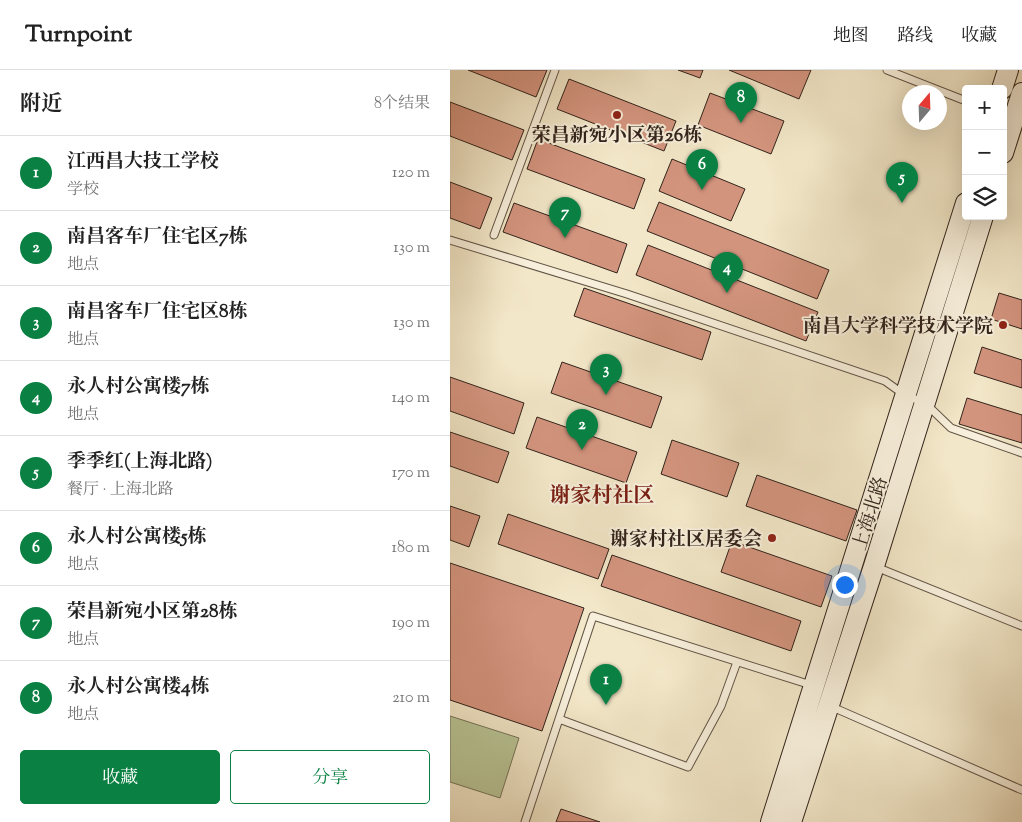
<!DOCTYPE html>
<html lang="zh">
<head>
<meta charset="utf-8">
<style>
  :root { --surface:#fff; --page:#f2f2f2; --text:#222; --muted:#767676; --line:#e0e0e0; --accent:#0b8043 }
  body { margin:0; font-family:"Sorts Mill Goudy","Noto Serif SC",serif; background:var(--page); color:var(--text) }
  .controls { position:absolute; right:15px; top:15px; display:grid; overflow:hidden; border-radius:5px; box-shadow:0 5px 20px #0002 }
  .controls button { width:45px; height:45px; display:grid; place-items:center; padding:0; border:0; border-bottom:1px solid var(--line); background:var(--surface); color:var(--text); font:25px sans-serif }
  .compass { position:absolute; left:452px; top:15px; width:45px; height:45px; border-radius:50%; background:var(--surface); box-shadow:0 5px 20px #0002; rotate:19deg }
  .you { position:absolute; left:394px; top:514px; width:18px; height:18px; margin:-12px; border:4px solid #fff; border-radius:50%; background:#1a73e8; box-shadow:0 0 0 8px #1a73e833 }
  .badge { display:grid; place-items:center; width:32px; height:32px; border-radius:50%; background:var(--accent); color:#fff; font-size:16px; font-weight:700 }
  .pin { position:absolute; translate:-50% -41px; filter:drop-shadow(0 1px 2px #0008) }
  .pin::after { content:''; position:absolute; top:26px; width:18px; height:15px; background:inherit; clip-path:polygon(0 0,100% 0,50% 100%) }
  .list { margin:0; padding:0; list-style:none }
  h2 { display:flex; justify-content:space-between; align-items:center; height:65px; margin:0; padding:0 20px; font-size:21px }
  h2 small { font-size:16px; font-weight:400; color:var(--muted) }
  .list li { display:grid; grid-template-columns:32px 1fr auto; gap:15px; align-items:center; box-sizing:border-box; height:75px; padding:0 20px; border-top:1px solid var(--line) }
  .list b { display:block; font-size:19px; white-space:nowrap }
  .list p { margin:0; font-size:16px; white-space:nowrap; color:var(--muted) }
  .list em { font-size:16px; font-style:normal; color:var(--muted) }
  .actions { display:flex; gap:10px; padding:15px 20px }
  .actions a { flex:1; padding:11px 0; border:1px solid var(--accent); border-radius:5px; text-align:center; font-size:18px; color:var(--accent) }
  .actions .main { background:var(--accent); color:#fff }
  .icon { flex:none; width:28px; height:28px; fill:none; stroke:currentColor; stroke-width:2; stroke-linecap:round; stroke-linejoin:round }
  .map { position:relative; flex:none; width:572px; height:752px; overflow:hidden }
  header { display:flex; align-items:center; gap:30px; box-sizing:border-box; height:70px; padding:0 25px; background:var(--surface); border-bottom:1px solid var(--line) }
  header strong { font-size:24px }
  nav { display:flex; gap:28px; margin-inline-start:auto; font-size:18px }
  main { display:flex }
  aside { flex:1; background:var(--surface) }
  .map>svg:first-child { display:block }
  .green { fill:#b9c597; stroke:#767459 }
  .building { fill:#d3947e; stroke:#32231b }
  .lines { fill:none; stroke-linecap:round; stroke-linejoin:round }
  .lane-casing { stroke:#625446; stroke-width:9 }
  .secondary-casing { stroke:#32231b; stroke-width:22 }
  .lane { stroke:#f7efdb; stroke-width:7 }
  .secondary { stroke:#f7efdb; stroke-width:20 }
  .poi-dot { fill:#8f2418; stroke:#f7efdb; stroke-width:2 }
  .labels { text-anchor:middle; stroke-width:4; stroke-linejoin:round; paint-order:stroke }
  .poi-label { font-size:19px; font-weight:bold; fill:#32231b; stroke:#f7efdb; text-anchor:end }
  .street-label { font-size:19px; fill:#32231b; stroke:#f7efdb }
  .quarter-label { font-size:21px; font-weight:bold; fill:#7a1f14; stroke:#f7efdb }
</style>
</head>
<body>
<header>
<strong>Turnpoint</strong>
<nav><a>地图</a><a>路线</a><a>收藏</a></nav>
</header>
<main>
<aside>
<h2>附近<small>8个结果</small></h2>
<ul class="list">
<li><span class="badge">1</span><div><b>江西昌大技工学校</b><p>学校</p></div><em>120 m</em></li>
<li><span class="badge">2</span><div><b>南昌客车厂住宅区7栋</b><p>地点</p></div><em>130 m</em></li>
<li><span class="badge">3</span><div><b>南昌客车厂住宅区8栋</b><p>地点</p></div><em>130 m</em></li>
<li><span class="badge">4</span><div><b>永人村公寓楼7栋</b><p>地点</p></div><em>140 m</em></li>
<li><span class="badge">5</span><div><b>季季红(上海北路)</b><p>餐厅 · 上海北路</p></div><em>170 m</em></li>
<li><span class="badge">6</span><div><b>永人村公寓楼5栋</b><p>地点</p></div><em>180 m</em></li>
<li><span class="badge">7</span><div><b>荣昌新宛小区第28栋</b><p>地点</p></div><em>190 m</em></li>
<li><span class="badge">8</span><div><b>永人村公寓楼4栋</b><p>地点</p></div><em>210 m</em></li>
</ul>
<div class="actions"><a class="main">收藏</a><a>分享</a></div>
</aside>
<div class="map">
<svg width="572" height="752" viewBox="0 0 572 752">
  <rect width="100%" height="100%" fill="#f2e7c8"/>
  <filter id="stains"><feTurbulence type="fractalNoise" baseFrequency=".004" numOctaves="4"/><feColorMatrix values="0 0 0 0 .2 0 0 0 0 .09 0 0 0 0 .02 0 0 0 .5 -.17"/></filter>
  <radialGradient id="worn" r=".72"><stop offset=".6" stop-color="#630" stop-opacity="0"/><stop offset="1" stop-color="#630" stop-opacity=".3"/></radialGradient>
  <path class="green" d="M0 646 69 668 50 728 0 712Z"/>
  <path class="building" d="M18 0H97L86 27Z
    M228 0H253L250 8Z
    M279 0H361L349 29Z
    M119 9 226 51 214 81 107 39Z
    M260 23 334 51 321 84 248 55Z
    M0 32 74 60 62 90 0 66Z
    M88 69 195 109 184 139 77 99Z
    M222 89 295 119 281 151 209 121Z
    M0 112 42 128 30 159 0 148Z
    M209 132 379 200 367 229 197 161Z
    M64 133 177 174 167 203 53 162Z
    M198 175 368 242 356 271 186 205Z
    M134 218 261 262 252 290 124 246Z
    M549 223 572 230V259L541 249Z
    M532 277 572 290V318L524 303Z
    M112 292 212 327 201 358 101 323Z
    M0 307 74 333 64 364 0 341Z
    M517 328 572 345V373L509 354Z
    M87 347 187 382 176 413 76 378Z
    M0 362 59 382 48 413 0 396Z
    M222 370 289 393 277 427 211 404Z
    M307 405 407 440 396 471 296 436Z
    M0 436 30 446 19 477 0 470Z
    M58 444 159 479 148 509 48 474Z
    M282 471 382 506 371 537 271 502Z
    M162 485 351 551 341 581 151 516Z
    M0 493 134 538 92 661 0 630Z
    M111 739 150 752H106Z"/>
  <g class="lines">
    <g class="lane-casing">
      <path id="lane" d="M437 0 516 31
        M44 165 105 0
        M0 170 177 224 435 311 456 326 474 332 501 358 572 383
        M426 497 572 556
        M380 636 572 720
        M109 649 238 697 271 636 287 592
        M75 752 143 546 361 615"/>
    </g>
    <g class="secondary-casing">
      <path id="secondary" d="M552 19 558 0
        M553 83 572 23
        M321 752 516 133
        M341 752 424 496 533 146"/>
    </g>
    <use href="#lane" class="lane"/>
    <use href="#secondary" class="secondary"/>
  </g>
  <g class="poi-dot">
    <circle cx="167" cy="45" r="5"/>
    <circle cx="553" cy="255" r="5"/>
    <circle cx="322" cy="468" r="5"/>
  </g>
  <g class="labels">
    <g class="poi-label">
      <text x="167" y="71" text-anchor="middle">荣昌新宛小区第26栋</text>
      <text x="543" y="262">南昌大学科学技术学院</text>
      <text x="312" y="475">谢家村社区居委会</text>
    </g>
    <g class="street-label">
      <text transform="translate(419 443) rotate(-73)" y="7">上海北路</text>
    </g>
    <g class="quarter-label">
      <text x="152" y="432">谢家村社区</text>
    </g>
  </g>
  <rect width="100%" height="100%" filter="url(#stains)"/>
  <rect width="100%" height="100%" fill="url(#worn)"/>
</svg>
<div class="controls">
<button>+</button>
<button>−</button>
<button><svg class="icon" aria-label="layers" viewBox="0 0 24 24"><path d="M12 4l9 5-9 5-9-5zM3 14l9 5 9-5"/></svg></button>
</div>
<svg class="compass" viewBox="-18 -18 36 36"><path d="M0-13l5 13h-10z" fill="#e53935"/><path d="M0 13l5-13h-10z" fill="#767676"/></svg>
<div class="you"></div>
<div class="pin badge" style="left:156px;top:635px">1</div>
<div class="pin badge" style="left:132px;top:380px">2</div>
<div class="pin badge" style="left:156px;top:325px">3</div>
<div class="pin badge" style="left:277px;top:223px">4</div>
<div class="pin badge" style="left:452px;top:133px">5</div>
<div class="pin badge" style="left:252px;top:120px">6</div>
<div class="pin badge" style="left:115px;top:168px">7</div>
<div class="pin badge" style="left:291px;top:53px">8</div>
</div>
</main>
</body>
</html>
